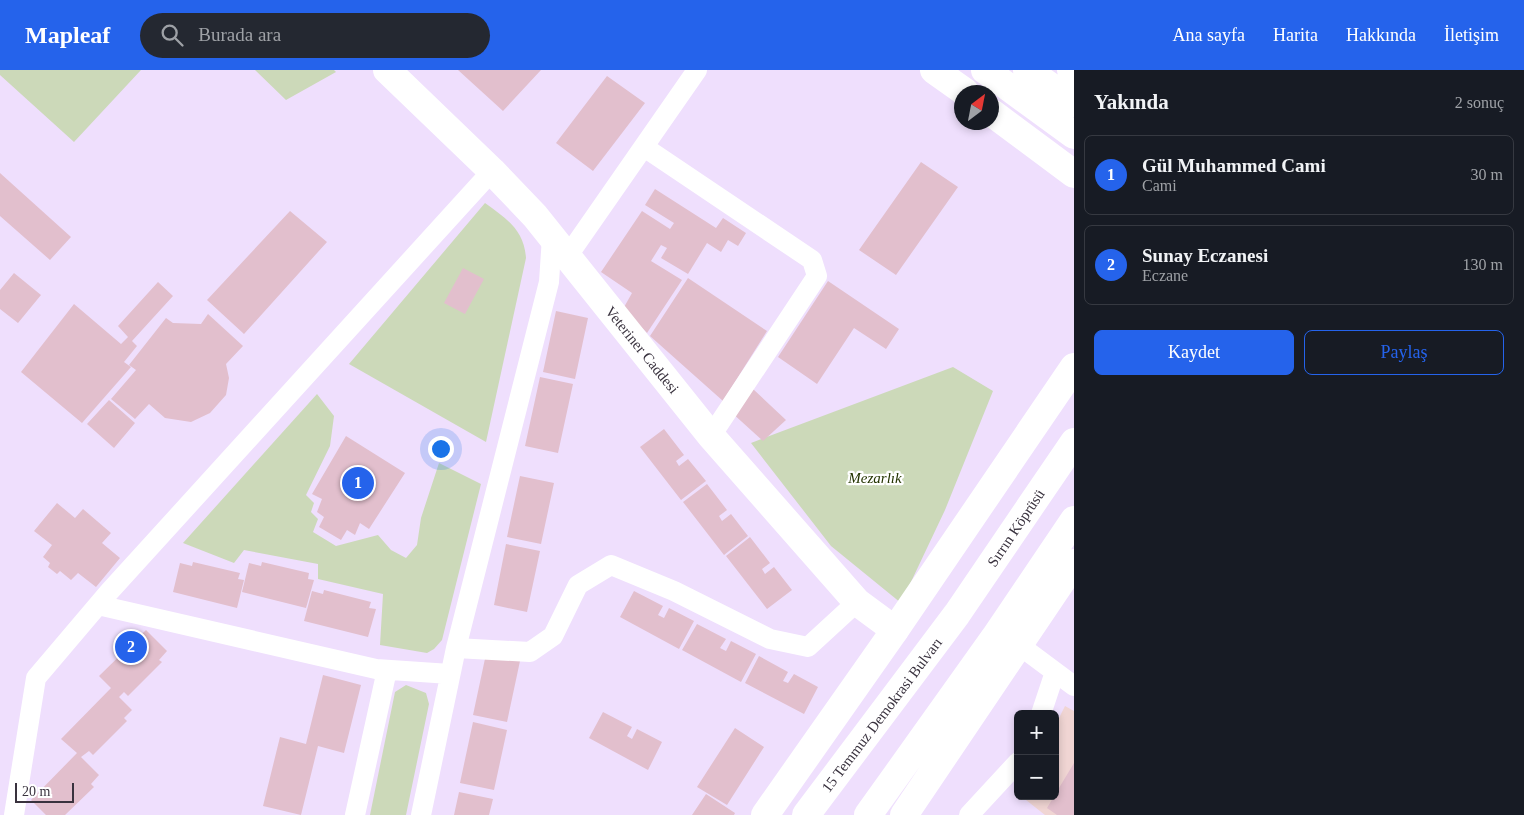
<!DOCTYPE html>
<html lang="tr">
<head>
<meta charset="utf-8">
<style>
  :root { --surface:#171b24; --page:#242831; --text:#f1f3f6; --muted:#9ea1a6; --line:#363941; --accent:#2563eb }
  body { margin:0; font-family:"Times New Roman",serif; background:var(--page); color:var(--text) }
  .controls { position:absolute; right:15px; bottom:15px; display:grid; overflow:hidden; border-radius:8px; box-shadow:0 2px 8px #0003 }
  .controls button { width:45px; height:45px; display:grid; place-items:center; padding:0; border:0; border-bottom:1px solid var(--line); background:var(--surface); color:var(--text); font:25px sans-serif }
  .compass { position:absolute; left:954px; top:15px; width:45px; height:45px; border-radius:50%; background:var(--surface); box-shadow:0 2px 8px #0003; rotate:32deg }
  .scale { position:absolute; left:15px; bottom:12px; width:59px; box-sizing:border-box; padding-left:5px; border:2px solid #39323e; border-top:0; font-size:14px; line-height:18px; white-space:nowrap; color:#39323e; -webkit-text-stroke:4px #fff; paint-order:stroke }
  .you { position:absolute; left:440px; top:378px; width:18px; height:18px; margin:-12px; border:4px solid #fff; border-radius:50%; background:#1a73e8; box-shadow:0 0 0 8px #1a73e833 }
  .badge { display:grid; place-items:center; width:32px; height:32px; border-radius:50%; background:var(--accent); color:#fff; font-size:16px; font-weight:700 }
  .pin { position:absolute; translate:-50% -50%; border:2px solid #fff; box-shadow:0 1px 5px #0006 }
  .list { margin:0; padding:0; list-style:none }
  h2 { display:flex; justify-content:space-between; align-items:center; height:65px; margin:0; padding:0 20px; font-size:21px }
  h2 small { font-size:16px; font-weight:400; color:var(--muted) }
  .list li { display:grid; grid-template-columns:32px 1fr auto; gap:15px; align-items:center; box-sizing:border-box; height:80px; margin:0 10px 10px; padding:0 10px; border:1px solid var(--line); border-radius:8px }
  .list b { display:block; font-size:19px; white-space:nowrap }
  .list p { margin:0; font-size:16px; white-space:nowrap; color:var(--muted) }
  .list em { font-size:16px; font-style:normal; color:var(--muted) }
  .actions { display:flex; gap:10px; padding:15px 20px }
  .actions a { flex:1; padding:11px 0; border:1px solid var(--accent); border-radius:8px; text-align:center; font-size:18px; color:var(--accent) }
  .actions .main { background:var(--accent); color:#fff }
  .icon { flex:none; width:28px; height:28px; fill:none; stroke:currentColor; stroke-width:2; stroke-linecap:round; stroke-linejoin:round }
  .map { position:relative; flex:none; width:1074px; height:745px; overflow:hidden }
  header { display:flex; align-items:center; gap:30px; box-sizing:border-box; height:70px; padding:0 25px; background:var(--accent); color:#fff }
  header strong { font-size:24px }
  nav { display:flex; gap:28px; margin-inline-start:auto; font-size:18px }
  .search { width:350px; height:45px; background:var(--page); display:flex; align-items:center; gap:12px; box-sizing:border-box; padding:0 18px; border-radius:28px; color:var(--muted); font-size:19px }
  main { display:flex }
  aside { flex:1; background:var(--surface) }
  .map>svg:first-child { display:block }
  .education { fill:#f0d5d3 }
  .green { fill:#ccd9b9 }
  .building { fill:#e2bfcd }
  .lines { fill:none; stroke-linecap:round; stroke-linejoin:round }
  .street { stroke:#fff; stroke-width:20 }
  .secondary { stroke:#fff; stroke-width:28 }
  .primary { stroke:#fff; stroke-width:28 }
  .highway { stroke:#fff; stroke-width:28 }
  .labels { text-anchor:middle; stroke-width:4.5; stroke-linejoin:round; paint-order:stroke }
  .street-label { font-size:15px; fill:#39323e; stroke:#fff }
  .park-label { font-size:15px; font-style:italic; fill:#243400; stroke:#fff }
</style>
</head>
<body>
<header>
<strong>Mapleaf</strong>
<div class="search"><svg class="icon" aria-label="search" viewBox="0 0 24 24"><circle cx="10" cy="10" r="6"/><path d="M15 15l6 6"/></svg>Burada ara</div>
<nav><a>Ana sayfa</a><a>Harita</a><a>Hakkında</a><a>İletişim</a></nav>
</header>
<main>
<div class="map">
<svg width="1074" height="745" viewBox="0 0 1074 745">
  <rect width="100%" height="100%" fill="#efdffd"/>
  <path class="education" d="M1065 636 1074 641V745H1045L1021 726H1055V656Z"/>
  <path class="green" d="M0 0H141L74 72 0 5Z
    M255 0H334L336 2 286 30Z
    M485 133C507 149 524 160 526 188L486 372 349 294Z
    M953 297 993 321 945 440 901 533 831 476 751 373Z
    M317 324 334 346 330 376 306 425 314 433 311 442 318 449 313 462 336 476 378 465 391 480 406 488 417 475 421 448 439 393 481 414 442 570 434 579 427 583 380 575 383 524 318 509V494L244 480 234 493 183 473Z
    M406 615 426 623 429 634 406 745H370L395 622Z"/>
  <path class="building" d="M458 0H541L503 41Z
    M607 6 645 33 593 101 556 73Z
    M921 92 958 117 896 205 859 180Z
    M0 103 71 167 50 190 0 146Z
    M655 119 716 158 723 148 746 163 738 176 728 170 721 182 707 173 688 204 661 188 667 178 661 175 651 191 682 210 647 263 623 239 632 223 601 202 642 141 670 159 674 153 645 135Z
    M290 141 327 172 244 264 207 230Z
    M463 198 484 209 465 244 444 233Z
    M14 203 41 225 18 253 0 239V220Z
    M688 208 767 261 723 331 650 266Z
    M828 211 899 259 886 279 854 258 817 314 778 287Z
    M158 212 173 226 132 271 137 276 124 292 131 297 82 353 21 302 74 234 121 274 128 267 118 256Z
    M556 241 588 248 575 309 543 302Z
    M208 244 243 276 226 294 229 308 226 325 210 343 191 352 165 348 149 334 135 349 111 329 136 300 129 295 166 248 173 253 201 254Z
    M540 307 573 314 558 383 525 376Z
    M753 319 786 350 763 371 731 342Z
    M109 330 135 353 114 378 87 354Z
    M664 359 684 385 676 391 679 396 688 389 706 411 681 430 640 377Z
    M346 366 405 403 369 459 360 453 355 465 347 460 341 470 319 457 324 447 317 442 322 429 312 424Z
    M520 406 554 413 541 474 507 467Z
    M707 414 727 440 719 446 722 451 731 444 748 466 724 485 683 432Z
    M57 433 75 448 83 439 111 463 102 473 120 488 96 517 78 503 71 510 60 501 57 504 48 497 50 493 43 487 52 475 34 461Z
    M750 467 770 493 762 499 765 504 774 497 792 520 767 539 726 486Z
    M506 474 540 481 527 542 494 535Z
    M193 492 240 503 238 509 244 510 237 538 173 522 180 493 192 496Z
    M262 492 309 503 308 509 314 510 306 538 242 522 249 493 261 496Z
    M324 520 371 532 369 538 376 539 368 567 304 551 312 521 323 524Z
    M634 521 663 536 658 545 664 548 669 538 694 551 679 579 620 547Z
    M697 554 726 569 720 578 726 581 731 571 756 584 741 612 682 580Z
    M146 560 167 581 159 590 162 592 128 626 124 622 119 627 132 640 124 648 127 651 93 685 89 681 81 687 99 705 91 714 94 717 65 745H46L31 730 77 683 61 669 111 618 99 606Z
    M486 584 520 591 507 652 473 645Z
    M759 586 788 602 783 611 788 613 794 604 818 617 804 644 745 613Z
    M323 605 361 615 344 683 318 676 301 745 263 736 280 667 306 674Z
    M603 642 632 657 627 666 632 669 637 659 662 672 648 700 589 668Z
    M473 652 507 660 494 720 460 713Z
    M735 658 764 677 727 735 697 717Z
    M1074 693V745H1057L1047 738Z
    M459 722 493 729 489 745H454Z
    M706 724 735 743 734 745H692Z"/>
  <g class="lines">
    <path class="street" d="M644 77 812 190 817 206 711 366
      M567 187 697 0
      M98 535 376 599 450 604
      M1019 575 1074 616
      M456 578 530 582 553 566 578 515 611 495 674 521 770 569 808 577 857 532
      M1041 644 1055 602
      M14 745 36 608 109 522 492 101
      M355 745 387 600
      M421 745 456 578 549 212 552 167
      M969 745 1018 692"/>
    <path class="secondary" d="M387 0 492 101 535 146 711 366 857 532 895 560"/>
    <path class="primary" d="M934 0 965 22
      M985 0 1074 65
      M1027 0 1074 33
      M1071 0 1074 2
      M992 43 1074 104"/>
    <path class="highway" d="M765 745 895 560 1074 297
      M806 745 957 544 1074 372
      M868 745 995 567 1074 450
      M904 745 1074 493"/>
  </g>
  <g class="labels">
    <g class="street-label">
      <text transform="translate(642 280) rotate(51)" y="5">Veteriner Caddesi</text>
      <text transform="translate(1016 458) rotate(-56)" y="5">Sırrın Köprüsü</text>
      <text transform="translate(882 645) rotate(-53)" y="5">15 Temmuz Demokrasi Bulvarı</text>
    </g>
    <g class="park-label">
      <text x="875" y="413">Mezarlık</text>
    </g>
  </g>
</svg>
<div class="controls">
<button>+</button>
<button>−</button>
</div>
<svg class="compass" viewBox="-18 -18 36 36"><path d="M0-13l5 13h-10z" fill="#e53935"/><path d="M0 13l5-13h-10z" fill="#9ea1a6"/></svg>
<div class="scale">20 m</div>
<div class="you"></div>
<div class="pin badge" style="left:358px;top:413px">1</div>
<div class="pin badge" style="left:131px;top:577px">2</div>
</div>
<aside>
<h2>Yakında<small>2 sonuç</small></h2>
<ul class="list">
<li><span class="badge">1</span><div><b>Gül Muhammed Cami</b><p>Cami</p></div><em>30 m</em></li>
<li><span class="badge">2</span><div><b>Sunay Eczanesi</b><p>Eczane</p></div><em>130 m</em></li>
</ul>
<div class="actions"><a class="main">Kaydet</a><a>Paylaş</a></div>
</aside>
</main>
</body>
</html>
